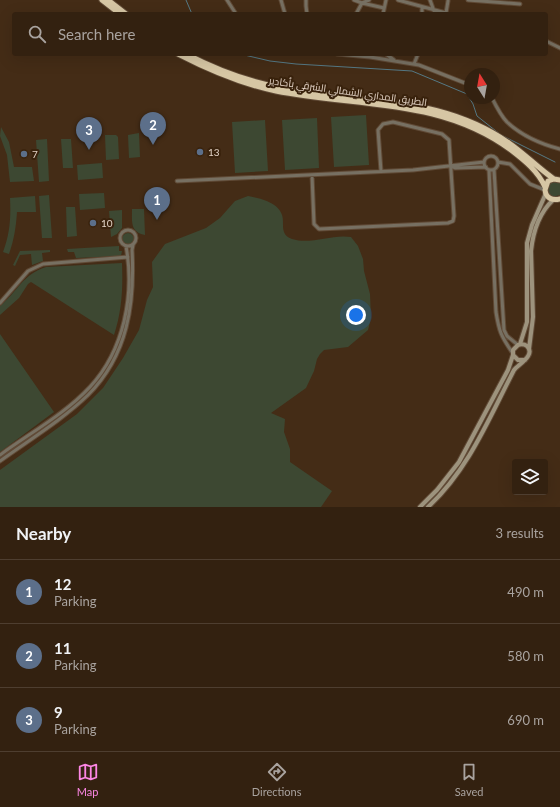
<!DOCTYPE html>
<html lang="en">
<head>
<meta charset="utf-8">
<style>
  :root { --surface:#332110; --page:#3e2e1e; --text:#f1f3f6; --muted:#a9a39f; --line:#4e3e30; --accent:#fc86e4 }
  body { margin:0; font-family:Lato,Cairo,sans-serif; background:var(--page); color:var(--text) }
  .controls { position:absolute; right:12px; bottom:12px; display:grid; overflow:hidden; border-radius:4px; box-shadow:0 4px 16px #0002 }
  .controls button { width:36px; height:36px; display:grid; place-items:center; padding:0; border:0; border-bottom:1px solid var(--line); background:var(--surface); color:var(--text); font:20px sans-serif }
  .compass { position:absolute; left:464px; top:68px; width:36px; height:36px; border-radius:50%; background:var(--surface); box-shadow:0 4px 16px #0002; rotate:349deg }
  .you { position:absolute; left:356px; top:315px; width:14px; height:14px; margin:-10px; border:3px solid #fff; border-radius:50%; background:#1a73e8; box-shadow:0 0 0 6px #1a73e833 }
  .badge { display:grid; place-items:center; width:26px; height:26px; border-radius:50%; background:var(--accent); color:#fff; font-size:13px; font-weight:700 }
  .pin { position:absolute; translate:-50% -33px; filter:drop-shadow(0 1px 2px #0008) }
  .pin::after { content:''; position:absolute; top:21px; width:14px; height:12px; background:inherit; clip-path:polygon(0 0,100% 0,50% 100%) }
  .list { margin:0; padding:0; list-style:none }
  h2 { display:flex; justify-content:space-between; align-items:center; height:52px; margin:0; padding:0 16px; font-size:17px }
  h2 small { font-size:13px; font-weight:400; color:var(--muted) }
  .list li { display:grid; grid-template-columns:26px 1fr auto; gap:12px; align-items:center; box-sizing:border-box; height:64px; padding:0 16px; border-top:1px solid var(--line) }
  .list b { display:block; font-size:15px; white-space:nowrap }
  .list p { margin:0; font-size:13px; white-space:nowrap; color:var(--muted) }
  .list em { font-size:13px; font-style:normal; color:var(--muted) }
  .icon { flex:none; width:22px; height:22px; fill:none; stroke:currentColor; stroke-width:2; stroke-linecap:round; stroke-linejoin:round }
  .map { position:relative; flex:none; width:560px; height:507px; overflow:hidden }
  .search { position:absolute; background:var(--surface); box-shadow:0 4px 16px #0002; left:12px; right:12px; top:12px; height:44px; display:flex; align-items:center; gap:10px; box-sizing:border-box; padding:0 14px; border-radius:4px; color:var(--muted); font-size:15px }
  .sheet { height:244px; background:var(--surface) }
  nav { display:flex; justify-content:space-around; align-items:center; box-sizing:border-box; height:56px; border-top:1px solid var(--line); background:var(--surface); font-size:11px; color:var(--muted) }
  nav a { display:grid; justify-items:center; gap:2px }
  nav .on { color:var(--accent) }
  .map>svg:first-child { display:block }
  .green { fill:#3d4832 }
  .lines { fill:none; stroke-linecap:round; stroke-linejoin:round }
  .stream { stroke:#557985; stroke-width:1 }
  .street-casing { stroke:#604a36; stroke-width:5 }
  .secondary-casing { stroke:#604a36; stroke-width:6 }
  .highway-casing { stroke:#604a36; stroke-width:7 }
  .street { stroke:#777062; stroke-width:3 }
  .secondary { stroke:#9d937d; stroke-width:4 }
  .highway { stroke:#d6c6a4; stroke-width:5 }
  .service-dot { fill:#5c6f8a; stroke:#39220c; stroke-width:1.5 }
  .labels { text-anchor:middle; stroke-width:4; stroke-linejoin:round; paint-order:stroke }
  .street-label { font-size:10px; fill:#e2d2c5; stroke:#39220c }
  .poi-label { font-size:10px; fill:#e2d2c5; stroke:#39220c; text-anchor:start }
</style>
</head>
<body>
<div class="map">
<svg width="560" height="507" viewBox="0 0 560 507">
  <rect width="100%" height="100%" fill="#442c16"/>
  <path class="green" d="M366 115 369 165 334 167 331 117Z
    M317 118 319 168 285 170 282 120Z
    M265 120 268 171 235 173 232 122Z
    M1 127 9 142 14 167H32L34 181 10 182 7 155 0 136Z
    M139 133 140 157 129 158 128 135Z
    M105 135H116L118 137 119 159 106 160Z
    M47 139 49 181 39 182 36 140Z
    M61 139H71L73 168H63Z
    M102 163 103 178 78 180 77 165Z
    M557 181 560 182V195L552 197 547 191 550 182Z
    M104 193 105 208 80 210 79 194Z
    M49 195 52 238H42L39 196Z
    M35 196 36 212H17C16 227 14 240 9 254L3 252C10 234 11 217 10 198Z
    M248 196C259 198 278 202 282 215 285 224 279 234 292 239 311 245 331 234 351 237L358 246 363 259 364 271 370 294 371 318 368 330 348 347 324 350 320 354 317 359 314 371 306 388 271 413 285 419 284 432 290 449V462L332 491 321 507H0V470L77 414 103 388 123 358 139 330 147 300 153 287 152 262 165 244 206 228 220 218 235 201Z
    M66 207H75L77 236 67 237Z
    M132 209H144L145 235C130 232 132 222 132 209Z
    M122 210V228L117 234 111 237 109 211Z
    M122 239a6 6 0 1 1 12 0a6 6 0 1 1-12 0Z
    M119 246V251H122L121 256 76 258 74 252H68L67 249Z
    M50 250V252L42 253 43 261 32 265 31 254 20 255 15 266 13 265 20 251Z
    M122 263C123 288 122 311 114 335L31 282 28 284 19 298 0 315V306C18 291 22 275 46 267Z
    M0 334 54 412 0 452Z"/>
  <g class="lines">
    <path class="stream" d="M186 0 192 14
      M240 54 270 61 296 64 412 71 467 94 473 104 477 116 501 135 555 162"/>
    <g class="street-casing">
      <path id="street" d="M227 0 236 14
        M281 0 285 14
        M306 0V6L307 14
        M354 0 362 3 369 0
        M398 0 446 13 448 1
        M430 0 434 11
        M468 0 520 4
        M422 7V14
        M356 14 362 3 384 8
        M383 14 386 0
        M546 41 560 48
        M337 54 370 57 419 65 470 85
        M386 54 394 60
        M414 64 418 54
        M492 98C496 106 501 116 507 122 522 136 541 144 560 149
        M484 163a7 7 0 1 1 14 0a7 7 0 1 1-14 0Z
        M498 162 510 164 530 184 545 190
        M451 166 455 168 486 167
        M489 170 496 312C499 331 501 336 512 352
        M494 170 504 330 507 336 518 345
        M312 175 314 224 319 229 448 223 453 221 454 216 449 140 442 134 393 122 383 124 378 130 381 171
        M177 181 413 170 484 162
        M120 238a8 8 0 1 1 16 0a8 8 0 1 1-16 0Z
        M0 303 28 271 43 264 128 257
        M0 455C30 433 65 414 90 387 124 350 135 295 126 246
        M0 461C29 440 62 420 88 395 128 355 135 303 132 250L133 245"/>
    </g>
    <g class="secondary-casing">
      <path id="secondary" d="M520 344 527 322V243L532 225 546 193
        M529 349 533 317 531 251C533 232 539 213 553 200
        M420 507 437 490 459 462 508 370 513 355
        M428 507C469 469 489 418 514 370 519 364 536 355 527 346 524 344 521 344 518 345L513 350V355L518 360H525"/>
    </g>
    <g class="highway-casing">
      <path id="highway" d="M102 0 120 14
        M108 0 126 14
        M178 54C209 70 242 84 276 91 357 107 441 98 511 150 524 160 538 171 545 187
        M186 54C215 69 246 81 278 87 302 92 326 94 351 97
        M359 98C413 104 463 111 509 143 525 154 538 168 554 179
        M560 180 554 179 548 181 545 190C546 198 552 201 560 199"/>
    </g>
    <use href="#street" class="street"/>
    <use href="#secondary" class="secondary"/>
    <use href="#highway" class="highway"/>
  </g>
  <g class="service-dot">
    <circle cx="200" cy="152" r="4"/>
    <circle cx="24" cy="154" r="4"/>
    <circle cx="93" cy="223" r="4"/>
  </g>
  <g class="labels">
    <g class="street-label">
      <text transform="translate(348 91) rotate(8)" y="4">الطريق المداري الشمالي الشرقي بأكادير</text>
    </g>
    <g class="poi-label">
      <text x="208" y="156">13</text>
      <text x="32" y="158">7</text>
      <text x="101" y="227">10</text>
    </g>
  </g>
</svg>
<div class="controls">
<button><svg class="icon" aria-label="layers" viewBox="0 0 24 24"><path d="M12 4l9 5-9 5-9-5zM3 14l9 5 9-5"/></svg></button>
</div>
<svg class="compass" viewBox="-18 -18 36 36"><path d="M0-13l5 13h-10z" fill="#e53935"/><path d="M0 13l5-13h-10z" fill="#a9a39f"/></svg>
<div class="you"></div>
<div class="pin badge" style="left:157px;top:220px;background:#5c6f8a">1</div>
<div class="pin badge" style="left:153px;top:145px;background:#5c6f8a">2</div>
<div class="pin badge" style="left:89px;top:150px;background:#5c6f8a">3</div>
<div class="search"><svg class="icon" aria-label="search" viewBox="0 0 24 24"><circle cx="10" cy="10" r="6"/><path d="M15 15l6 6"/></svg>Search here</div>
</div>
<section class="sheet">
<h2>Nearby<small>3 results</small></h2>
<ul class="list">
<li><span class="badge" style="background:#5c6f8a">1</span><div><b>12</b><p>Parking</p></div><em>490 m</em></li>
<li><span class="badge" style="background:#5c6f8a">2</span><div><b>11</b><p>Parking</p></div><em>580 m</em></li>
<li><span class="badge" style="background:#5c6f8a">3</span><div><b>9</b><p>Parking</p></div><em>690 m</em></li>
</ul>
</section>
<nav>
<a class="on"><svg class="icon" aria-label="map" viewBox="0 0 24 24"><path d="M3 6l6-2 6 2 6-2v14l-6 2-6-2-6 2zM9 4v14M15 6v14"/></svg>Map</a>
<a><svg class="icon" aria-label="directions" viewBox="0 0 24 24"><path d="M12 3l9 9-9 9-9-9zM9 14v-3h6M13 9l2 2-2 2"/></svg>Directions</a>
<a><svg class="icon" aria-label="saved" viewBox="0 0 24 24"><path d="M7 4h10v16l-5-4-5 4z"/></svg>Saved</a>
</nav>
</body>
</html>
